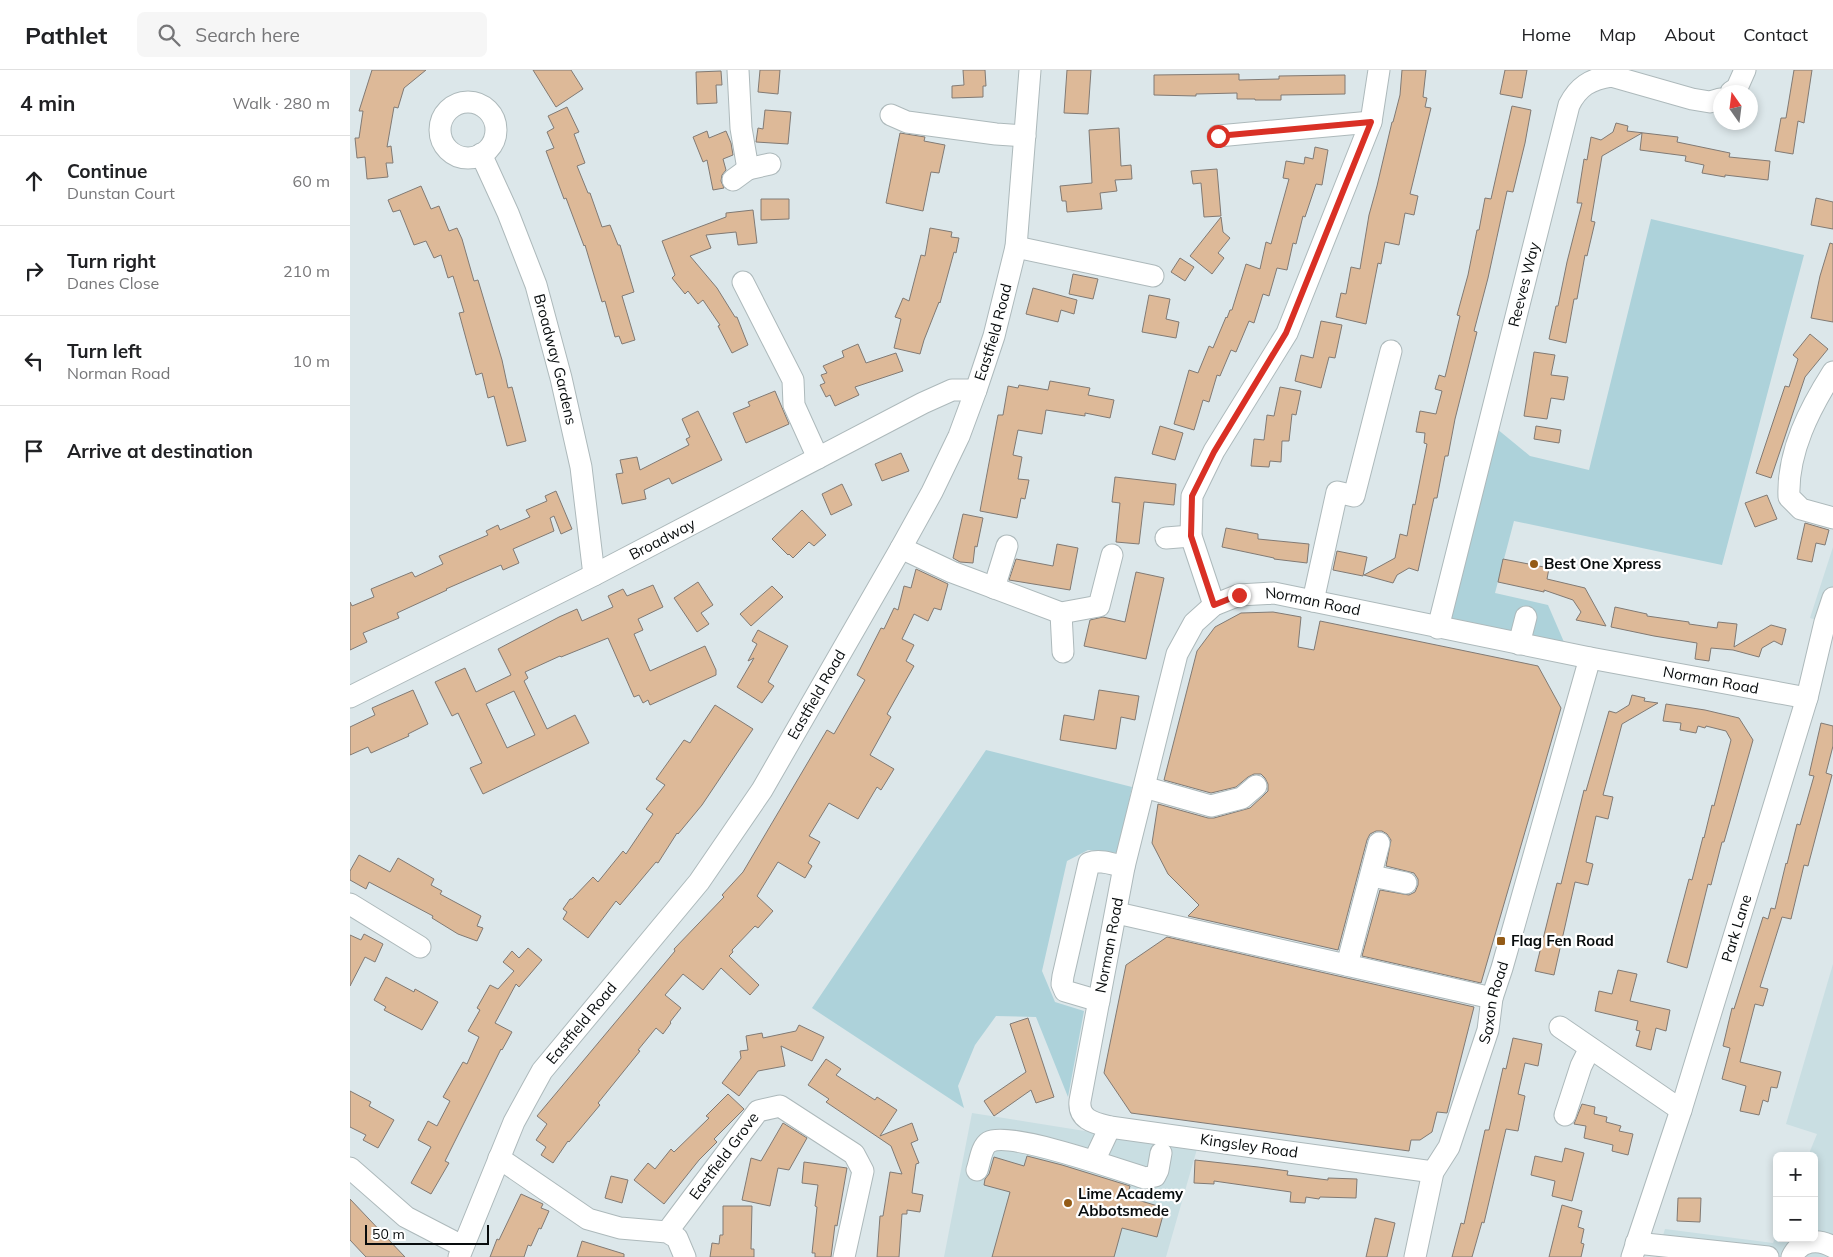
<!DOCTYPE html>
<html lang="en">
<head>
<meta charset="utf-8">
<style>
  :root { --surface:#fff; --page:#f6f6f6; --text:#202124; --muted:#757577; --line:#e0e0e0 }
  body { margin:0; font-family:Mulish,sans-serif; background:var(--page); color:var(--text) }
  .controls { position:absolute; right:15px; bottom:15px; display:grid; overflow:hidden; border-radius:8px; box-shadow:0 2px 8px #0003 }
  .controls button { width:45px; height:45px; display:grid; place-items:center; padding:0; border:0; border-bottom:1px solid var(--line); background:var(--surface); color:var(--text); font:25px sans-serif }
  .compass { position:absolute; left:1363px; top:15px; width:45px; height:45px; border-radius:50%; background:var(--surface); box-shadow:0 2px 8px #0003; rotate:346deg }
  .scale { position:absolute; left:15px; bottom:12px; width:124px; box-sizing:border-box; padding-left:5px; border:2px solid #080c0d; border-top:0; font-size:14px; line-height:18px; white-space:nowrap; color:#080c0d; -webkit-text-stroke:4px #fff; paint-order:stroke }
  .stop { position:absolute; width:15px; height:15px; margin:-11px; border:4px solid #d93025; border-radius:50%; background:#fff }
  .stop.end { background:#d93025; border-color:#fff; box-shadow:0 1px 5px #0008 }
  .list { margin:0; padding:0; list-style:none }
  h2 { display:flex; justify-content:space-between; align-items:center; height:65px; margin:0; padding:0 20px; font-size:21px }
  h2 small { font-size:16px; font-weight:400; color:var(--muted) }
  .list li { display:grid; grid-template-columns:32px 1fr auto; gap:15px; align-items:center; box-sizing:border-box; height:90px; padding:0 20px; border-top:1px solid var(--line) }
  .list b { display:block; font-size:19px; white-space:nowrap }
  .list p { margin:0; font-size:16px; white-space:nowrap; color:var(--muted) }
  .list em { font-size:16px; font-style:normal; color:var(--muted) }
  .icon { flex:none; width:28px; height:28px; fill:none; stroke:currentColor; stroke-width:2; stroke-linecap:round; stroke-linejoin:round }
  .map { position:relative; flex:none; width:1483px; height:1187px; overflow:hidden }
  header { display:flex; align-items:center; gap:30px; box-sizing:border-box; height:70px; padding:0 25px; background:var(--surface); border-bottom:1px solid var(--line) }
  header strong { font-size:24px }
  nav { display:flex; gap:28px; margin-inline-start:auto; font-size:18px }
  .search { width:350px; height:45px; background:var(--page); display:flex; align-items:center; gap:12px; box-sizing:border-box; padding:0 18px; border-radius:8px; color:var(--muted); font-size:19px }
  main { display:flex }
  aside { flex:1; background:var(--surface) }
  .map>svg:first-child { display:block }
  .built { fill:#c9dee2 }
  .green { fill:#add2da }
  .building { fill:#ddb998; stroke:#817a74; fill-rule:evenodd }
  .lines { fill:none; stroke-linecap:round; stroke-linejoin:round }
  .minor-casing { stroke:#adb9bb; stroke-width:23 }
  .minor { stroke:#fff; stroke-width:21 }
  .route { stroke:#d93025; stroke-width:6 }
  .poi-dot { fill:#945b16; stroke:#fff; stroke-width:2 }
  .labels { text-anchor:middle; stroke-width:4.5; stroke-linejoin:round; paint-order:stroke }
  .street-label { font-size:15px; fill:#080c0d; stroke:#fff }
  .poi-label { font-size:15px; font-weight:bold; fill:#080c0d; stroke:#fff; text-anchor:start }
</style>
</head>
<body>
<header>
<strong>Pathlet</strong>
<div class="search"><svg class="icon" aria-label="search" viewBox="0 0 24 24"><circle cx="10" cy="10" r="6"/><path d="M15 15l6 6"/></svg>Search here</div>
<nav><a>Home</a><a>Map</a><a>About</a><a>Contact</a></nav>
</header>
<main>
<aside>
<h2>4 min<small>Walk · 280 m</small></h2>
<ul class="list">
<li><svg class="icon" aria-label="ahead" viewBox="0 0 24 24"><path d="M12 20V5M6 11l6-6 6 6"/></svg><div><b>Continue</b><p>Dunstan Court</p></div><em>60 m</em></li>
<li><svg class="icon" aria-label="right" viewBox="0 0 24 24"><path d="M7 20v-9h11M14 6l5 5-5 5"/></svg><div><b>Turn right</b><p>Danes Close</p></div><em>210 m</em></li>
<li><svg class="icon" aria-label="left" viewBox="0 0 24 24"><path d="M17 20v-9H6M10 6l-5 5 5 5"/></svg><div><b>Turn left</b><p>Norman Road</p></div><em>10 m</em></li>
<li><svg class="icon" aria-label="arrive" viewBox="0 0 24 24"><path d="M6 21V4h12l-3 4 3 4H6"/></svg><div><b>Arrive at destination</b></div></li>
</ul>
</aside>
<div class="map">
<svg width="1483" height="1187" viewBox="0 0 1483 1187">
  <rect width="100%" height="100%" fill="#dce7ea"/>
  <path class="built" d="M1483 477V555L1460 548Z
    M1483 894V1187H1306L1315 1159 1423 1173 1427 1164V1168H1464V1086H1458L1467 1064 1436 1054Z
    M622 1043 847 1079 816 1187H594Z"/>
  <path class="green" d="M1301 149 1454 185 1372 495 1164 451 1145 523 1198 535 1217 579 1092 555 1141 354 1180 386 1239 400Z
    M636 680 782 717 768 783 738 780 717 791 692 901 705 932 734 941 718 1027 686 947 646 946 625 975 608 1016 614 1038 462 938Z"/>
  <path class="building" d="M22 0H76L54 18 48 38 44 37 37 77 41 76 43 93H36L38 107 17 109 15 87 7 88 5 68H9L13 41H9Z
    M183 0H221L233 19 206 37Z
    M410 0H430L428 24 408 22Z
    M613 0H635L636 16H633V27L602 28V16L614 15Z
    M717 0H741L738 44 714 43Z
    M1052 0H1076L1073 27 1077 28 1075 37 1081 38 1060 124 1068 126 1064 145 1055 143 1049 175 1035 172 1031 194 1028 193 1016 254 986 247 991 223 996 224 1001 197 1010 199 1019 145 1027 116 1042 52H1043L1050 25Z
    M1155 0H1177L1172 28 1150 24Z
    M1444 0H1462L1454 53 1448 51 1443 84 1425 81 1431 48H1436Z
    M371 1 372 15H366L367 33 347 34 346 2Z
    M889 4V10L929 9V6L995 5V24L931 25V30H905V29H887V23L846 24V26L804 25V5Z
    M1162 36 1181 40 1175 73 1163 122 1157 121 1138 208 1124 261 1127 262 1105 349 1098 386H1095L1087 428H1084L1068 501 1059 498 1047 505 1043 513 1014 505 1045 488 1050 464 1057 466 1063 434 1065 435 1077 374 1074 373 1075 363 1066 362 1070 341 1086 344 1092 321 1085 319 1089 305 1095 307 1110 246 1107 245 1118 205 1127 160H1129L1135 128 1141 129Z
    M217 37 229 62 224 64 235 93 227 96 238 123H240L252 157 260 155 268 175H270L284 222 272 226 285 270 272 274 269 266 265 267 255 231 252 232 235 175 234 176 216 128 214 129 196 81 204 78 197 62 204 58 198 46Z
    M415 40 441 42 438 74 406 72 408 58 413 59Z
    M1266 53 1278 56 1277 61 1328 67 1327 72 1380 83 1379 87 1420 91 1418 110 1375 105V107L1352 103 1354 95 1335 91 1336 86 1290 80 1292 63 1252 86 1241 151 1245 152 1237 186 1235 185 1227 229H1224L1216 273 1199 269 1206 236H1208L1217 192 1232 133H1227L1234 89 1237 90 1241 67 1251 70 1263 62Z
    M769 58 771 96 781 95 782 109 765 110 767 121 750 123 752 139 717 142 716 131H712L710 116 742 113 739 60Z
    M357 61 359 68 376 61 381 73 383 85 373 89 376 100 372 105 371 111 374 118 363 120 357 90 353 92 343 67Z
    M550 63 575 67 574 71 595 75 589 103 581 102 573 141 536 133Z
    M965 77 978 80 972 115 966 114 955 147 953 146 946 174 943 173 937 200 927 198 919 226 913 224 904 253 899 251 886 282 881 280 870 306 867 305 859 332 853 330 844 360 824 354 839 300 848 303 859 276 863 278 876 247 877 248 880 240H882L896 194 910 199 916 172 921 174 939 109 933 108 936 91 954 94 955 87 963 89Z
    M867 99 871 146 854 147 851 113 843 114 841 101Z
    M71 116 81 139 89 136 99 161 107 158 112 169 124 211 128 210 152 290 158 318 162 317 176 371 157 376 144 326 138 328 132 303 126 305 109 243 114 242 103 206 98 208 91 185 84 188 76 171 64 175 50 140 43 142 38 130Z
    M1466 128 1483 132V159L1461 155Z
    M411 129H439V149L411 150Z
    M403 140 407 173 388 175 386 162 356 165 361 178 340 186 367 218 385 247H387L398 275 382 283 368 256 370 255 353 230 348 234 338 221 335 224 322 208 325 205 312 171 376 147V143Z
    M871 147 873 162 880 168 868 183 874 188 862 204 840 186Z
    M580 158 602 162 601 167 609 168 606 183 604 182 590 233 589 232 574 270 570 284 544 278 551 249 545 247 553 228 559 231 571 185 575 186Z
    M1480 173 1483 174V252L1461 248 1470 206Z
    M830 188 844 197 835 211 821 202Z
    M723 204 748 209 743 229 719 224Z
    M683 218 727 230 724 244 711 240 708 252 676 244Z
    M799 225 820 229 816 249 829 252 826 268 792 262Z
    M971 251 992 255 985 288 979 287 971 318 945 311 951 285 963 288Z
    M1460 264 1478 279 1455 307 1421 408 1406 403 1435 316 1439 317 1448 289 1443 285Z
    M508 274 516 293 546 283 553 301 505 317 509 325 485 336 480 325 476 327 470 315 475 313 471 305 477 303 473 296 494 287 492 281Z
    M1184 282 1205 285 1201 305 1218 307 1214 330 1201 328 1197 349 1174 346Z
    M700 311 740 318 738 325 764 330 760 348 735 343V346L696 340 692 364 668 360 663 385 672 387 668 409 679 410 675 429 671 428 667 448 630 441 648 345H653L658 316 668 318 669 315 698 320Z
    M930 317 951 321 946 345 942 344 939 371H932L931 392 920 391 919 397 901 396 904 369 914 370 917 345 924 346Z
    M425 321 439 354 396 373 383 343 400 336 398 332Z
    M348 341 372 390 322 414 319 408 294 420 296 429 272 434 266 404 273 403 270 390 287 387 290 400 339 375 336 369 340 367 332 349Z
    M810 356 833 363 825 390 802 384Z
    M1186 356 1211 360 1209 373 1184 369Z
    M551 383 559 401 532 411 525 394Z
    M765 407 826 414 824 435 794 432 789 474 766 472 770 433 762 432Z
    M492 414 502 435 481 445 472 424Z
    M206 421 222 459 211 464 204 446 200 448 204 461 163 479 169 493 153 500 151 495 96 519 97 520 47 543 49 548 13 563 17 572 0 580V532L2 536 24 527 21 519 62 502 65 507 93 494 89 486 138 465 136 461 148 455 150 460 180 447 176 440 197 431 195 426Z
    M1417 425 1427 449 1405 457 1395 433Z
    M452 440 476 465 464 476 459 472 443 488 439 484 438 485 422 469Z
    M613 444 633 448 627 477 625 476 623 493 610 492 603 488Z
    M1455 453 1479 460 1475 475 1466 473 1462 492 1447 489Z
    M876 458 908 464V469L959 474 957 493 924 489V488L872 477Z
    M707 474 728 478 720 520 659 510 666 489 703 496Z
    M987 481 1017 487 1013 506 983 500Z
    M1153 489 1199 498 1197 509 1235 518 1256 556 1226 550 1231 542 1223 530 1194 520V522L1148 512Z
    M566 499 598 514 591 540 584 538 578 551 564 544 552 569 564 575 556 591 564 596 537 644 541 647 520 685 544 699 531 720 527 717 508 749 479 733 459 766 470 772 458 793 462 796 455 808 428 792 407 826 423 841 408 858 405 856 382 880 383 882 379 886 409 915 400 925 371 898 353 920 333 904 315 925 331 938 320 952 321 953 313 964 306 958 288 980 290 981 248 1033 250 1035 219 1072 218 1071 203 1093 191 1085 196 1077 186 1070 197 1054 187 1046 325 881 324 879 374 827 372 825 393 802 477 660 484 664 515 610 507 605 531 558 534 559 544 538 548 540 554 516 561 518Z
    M786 502 814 508 796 589 734 576 740 550 753 547 775 552Z
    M348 512 363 535 351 543 359 554 347 562 324 528Z
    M303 515 313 537 288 549 293 560 284 564 300 601 355 576 366 600V605L300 635 298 630 293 633 289 625 284 627 258 568 211 587 210 586 175 602 178 608 174 611 197 659 225 645 239 673 133 724 120 698 132 693 108 643 102 646 85 612 115 598 126 622 161 605 148 579 209 547 227 539 232 551 263 537 258 526 273 519 277 526ZM164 621 185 665 157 678 136 634Z
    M422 516 433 527 401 556 390 544Z
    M1265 537 1297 544V546L1339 552V554L1367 558 1368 552 1387 554 1384 577 1421 555 1436 559 1432 575 1424 571 1412 578 1409 587 1383 580 1361 578 1359 591 1345 589 1347 573 1304 566 1261 557Z
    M923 542 951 547 948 577 964 580 970 551 1188 596 1211 638 1131 913 1012 886 1030 820 1059 825 1065 822 1068 815V809L1064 803 1036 796 1041 770 1037 764 1032 761H1026L1020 764 1017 770 988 880 838 846 849 835 818 804 802 773 808 734 858 748H864L900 738 914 725 918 721V714L915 708 911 704H904L898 707 886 717 861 723 814 710 847 581 865 557 891 543Z
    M408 560 438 576 418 612 424 616 412 633 387 617 404 588 398 591 407 574 402 571Z
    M63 620 78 654 58 664 59 666 21 683 18 677 0 685V657L25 645 22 638Z
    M749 620 789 626 785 650 771 647 766 679 710 670 714 645 744 650Z
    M1282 625 1295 628 1294 631 1308 633 1272 654 1253 725 1263 727 1258 749 1246 746 1236 792 1243 794 1238 815 1225 812 1204 905 1185 901 1207 813 1211 814 1234 720 1236 721 1259 641 1266 643 1279 635Z
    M1316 634 1355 640 1389 648 1403 670 1374 772H1372L1361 815 1358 814 1337 898 1317 892 1339 809 1342 810 1353 767 1354 768 1362 735 1364 736 1381 670 1376 661 1356 656 1355 658 1348 656 1346 663 1330 660 1331 653 1313 651Z
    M365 635 403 659 352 735 328 764 327 763 308 793 306 792 270 835 266 831 238 868 213 849 217 842 213 839 220 829H222L243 807 248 812 273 781 276 784 303 744 296 739 315 715 306 709 334 670 340 673Z
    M1471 653 1483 656V676L1476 703 1482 705 1458 796 1454 795 1441 849 1432 847 1410 917 1418 919 1413 936 1405 934 1390 992 1431 1002 1427 1018 1421 1017 1418 1032 1413 1030 1409 1045 1390 1041 1396 1016 1372 1009 1380 978 1373 976 1382 938 1384 939 1413 847 1418 849 1421 838 1425 839 1436 793 1437 794 1447 754 1450 755 1464 706 1459 705Z
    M9 785 40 802 48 788 84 809 81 815 92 821 90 824 131 846 127 856 133 858 127 871 108 864 82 848 83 846 19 812 16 819 0 810V801Z
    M14 864 33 874 25 892 15 887 0 916V865L11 870Z
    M817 867 1124 937 1097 1043 1087 1042 1082 1062 1070 1070H1061L1059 1081 781 1043 754 1003 776 895Z
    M178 878 192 890 169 917 166 914 145 953 162 962 152 980 151 979 95 1091 99 1093 81 1124 61 1113 81 1077 68 1070 78 1051 87 1056 100 1031 93 1027 113 992 117 994 129 967 118 961 130 940 127 938 140 915 148 919 164 901 153 892 162 881 169 888Z
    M1268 900 1287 904 1280 931 1320 940 1316 961 1306 958 1301 980 1286 976 1290 961 1286 960 1288 951 1245 941 1249 921 1262 924Z
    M36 907 64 922 65 919 88 932 72 960 34 940 36 937 24 930Z
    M678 948 704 1027 686 1033 681 1020 644 1046 634 1031 676 1002 660 954Z
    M449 955 474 967 462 991 431 976 435 996 408 1001 389 1026 372 1013 391 988 390 981 398 980 396 966 412 963 413 968 446 961Z
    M1163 968 1192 974 1188 996 1175 993 1168 1024 1175 1026 1168 1061 1156 1059 1134 1153 1132 1152 1122 1187H1102L1111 1153 1114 1154 1135 1060H1139L1153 998 1156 999Z
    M476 989 491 999 486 1005 525 1030 527 1027 547 1040 530 1066 562 1053 568 1070 561 1073 569 1093 566 1094 562 1123 573 1125 570 1142 557 1140V1144H552L549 1187H527L530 1146H533L540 1102 552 1104 541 1076 476 1032 479 1029 458 1015Z
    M0 1021 21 1032 19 1036 44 1050 28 1078 13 1070 16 1065 0 1057Z
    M378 1024 394 1039 364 1069 367 1072 349 1090 314 1134 284 1110 298 1093 305 1099 321 1079 324 1082 359 1048 356 1046Z
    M1232 1034 1245 1037 1244 1044 1257 1047 1256 1052 1271 1056 1269 1061 1283 1064 1278 1085 1262 1081 1263 1075 1234 1068 1236 1056 1224 1054Z
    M433 1053 457 1068 439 1100 428 1098 420 1136 392 1130 401 1088 411 1091Z
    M1215 1078 1234 1083 1222 1131 1202 1126 1205 1111 1181 1105 1185 1086 1212 1092Z
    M677 1086 712 1095 780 1116 777 1127 815 1138 807 1167 772 1158 764 1187H642L660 1122 634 1115 635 1109 639 1104 644 1087 674 1096Z
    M845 1090 908 1097 938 1101 937 1105 978 1110V1108L1007 1109 1006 1128 970 1127 969 1129 956 1127 955 1133 940 1132 941 1122 864 1111V1114L844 1113Z
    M454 1092 497 1098 487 1156 485 1155 481 1187H465V1183H462L467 1137 465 1136 468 1115 452 1113Z
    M261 1106 278 1110 272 1133 255 1128Z
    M171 1124 193 1134 191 1138 199 1141 191 1159 189 1158 181 1176 178 1175 174 1187H140L147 1169 149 1170Z
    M1328 1128H1351L1350 1152 1327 1151Z
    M0 1129 55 1187H16L0 1170Z
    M1212 1135 1232 1141 1228 1157 1234 1159 1231 1173 1234 1174 1231 1187H1199Z
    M373 1136H402L401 1179H404V1187H360L362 1173 369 1174 370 1165H373Z
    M1025 1148 1045 1153 1037 1187H1016Z
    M232 1171 274 1184V1187H227Z"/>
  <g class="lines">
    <g class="minor-casing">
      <g id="minor">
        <path d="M388 0 391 58 398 99 420 94"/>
        <path d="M1381 22 1387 18 1395 0"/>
        <circle cx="118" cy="60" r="28"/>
        <path d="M541 45 557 52 646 64 675 66"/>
        <path d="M868 66 1021 52"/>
        <path id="s1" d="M131 84 158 143 186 215 211 308 231 397 244 505"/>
        <path d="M383 110 398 99"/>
        <path d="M666 177 803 206"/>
        <path d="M393 212 443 310 444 335 468 388"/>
        <path d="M1483 302C1460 338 1437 382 1439 427L1451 439 1483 448"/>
        <path d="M816 468 841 466"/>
        <path d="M551 478 602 502 711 543 749 536 762 485"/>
        <path d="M644 518 657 476"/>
        <path d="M963 531 987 422 1004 426 1041 281"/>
        <path d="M864 535 841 466 842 426 864 381 937 263 1021 52 1029 0"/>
        <path d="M711 543 713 582"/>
        <path id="s2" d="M1088 558 1219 35C1228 17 1240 9 1261 6L1342 29 1360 32 1370 29"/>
        <path d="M1169 574 1176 547"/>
        <path id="s3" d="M0 627 244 505 573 333 602 320H626"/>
        <path d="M794 717 861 736 892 728 906 716"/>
        <path d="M1022 806 1056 813"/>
        <path d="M0 834 70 877"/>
        <path d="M767 843 1142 928"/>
        <path d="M997 895 1029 773"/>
        <path d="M749 931 715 921 712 914 713 906 739 793C750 789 763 794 774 797"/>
        <path d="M1210 957 1331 1040"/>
        <path d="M1215 1045 1231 996 1240 978"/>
        <path d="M149 1088 238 1149 270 1158 317 1162 327 1168 335 1187"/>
        <path d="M744 1091 760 1057"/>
        <path d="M0 1098 56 1147 112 1176"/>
        <path d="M627 1100C630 1092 631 1077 639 1072 659 1061 770 1100 795 1108L805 1106 808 1100 811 1083"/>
        <path id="s4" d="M1083 1102 760 1057C745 1053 728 1050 730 1031L774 797 827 584 844 553 864 535 889 525 924 523 1240 588 1457 628"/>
        <path id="s5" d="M317 1162 408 1041 430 1036 504 1084 513 1101 494 1187"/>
        <path d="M1286 1173 1418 1187"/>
        <path id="s6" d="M109 1187 164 1052 192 1001 349 812 412 720 551 478 582 422 609 366 626 320 644 266 666 177 680 0"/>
        <path id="s7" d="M1065 1187 1083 1102 1099 1077 1138 960 1142 928 1152 898 1240 588"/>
        <path id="s8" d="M1282 1187 1331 1040 1457 628 1475 552 1483 528"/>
        <path d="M1442 1187C1450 1170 1468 1168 1483 1177"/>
      </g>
    </g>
    <use href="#minor" class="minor"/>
  </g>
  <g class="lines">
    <path class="route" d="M868 66 1021 52 936 263 864 382 842 426 841 466 864 535 889 525"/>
  </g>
  <g class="poi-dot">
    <circle cx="1184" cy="494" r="5"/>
    <rect x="1146" y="866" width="10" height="10" rx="2.5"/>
    <circle cx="718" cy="1133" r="5"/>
  </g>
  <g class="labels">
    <g class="street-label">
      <text dy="5" stroke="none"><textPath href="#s2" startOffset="354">Reeves Way</textPath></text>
      <text dy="5" stroke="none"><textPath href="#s6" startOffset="1076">Eastfield Road</textPath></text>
      <text dy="5" stroke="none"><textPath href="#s1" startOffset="219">Broadway Gardens</textPath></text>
      <text dy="5" stroke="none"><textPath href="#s3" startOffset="350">Broadway</textPath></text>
      <text dy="5" stroke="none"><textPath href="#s4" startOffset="992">Norman Road</textPath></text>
      <text dy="5" stroke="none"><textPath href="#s4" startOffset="1398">Norman Road</textPath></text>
      <text dy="5" stroke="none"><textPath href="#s6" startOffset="671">Eastfield Road</textPath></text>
      <text dy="5" stroke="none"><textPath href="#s8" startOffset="345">Park Lane</textPath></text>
      <text dy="5" stroke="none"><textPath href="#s4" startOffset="529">Norman Road</textPath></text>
      <text dy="5" stroke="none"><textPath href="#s7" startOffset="268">Saxon Road</textPath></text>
      <text dy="5" stroke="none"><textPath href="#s6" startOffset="266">Eastfield Road</textPath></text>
      <text transform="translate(899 1076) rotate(8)" y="5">Kingsley Road</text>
      <text dy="5" stroke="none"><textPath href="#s5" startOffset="95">Eastfield Grove</textPath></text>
    </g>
    <g class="poi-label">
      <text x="1194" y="499">Best One Xpress</text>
      <text x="1161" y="876">Flag Fen Road</text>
      <text x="728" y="1129">Lime Academy<tspan x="728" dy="17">Abbotsmede</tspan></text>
    </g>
  </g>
</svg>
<div class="controls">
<button>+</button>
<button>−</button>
</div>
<svg class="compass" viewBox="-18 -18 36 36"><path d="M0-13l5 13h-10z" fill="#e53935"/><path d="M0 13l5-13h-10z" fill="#757577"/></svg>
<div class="scale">50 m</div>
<div class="stop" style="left:868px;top:66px"></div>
<div class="stop end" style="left:889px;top:525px"></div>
</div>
</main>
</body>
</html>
